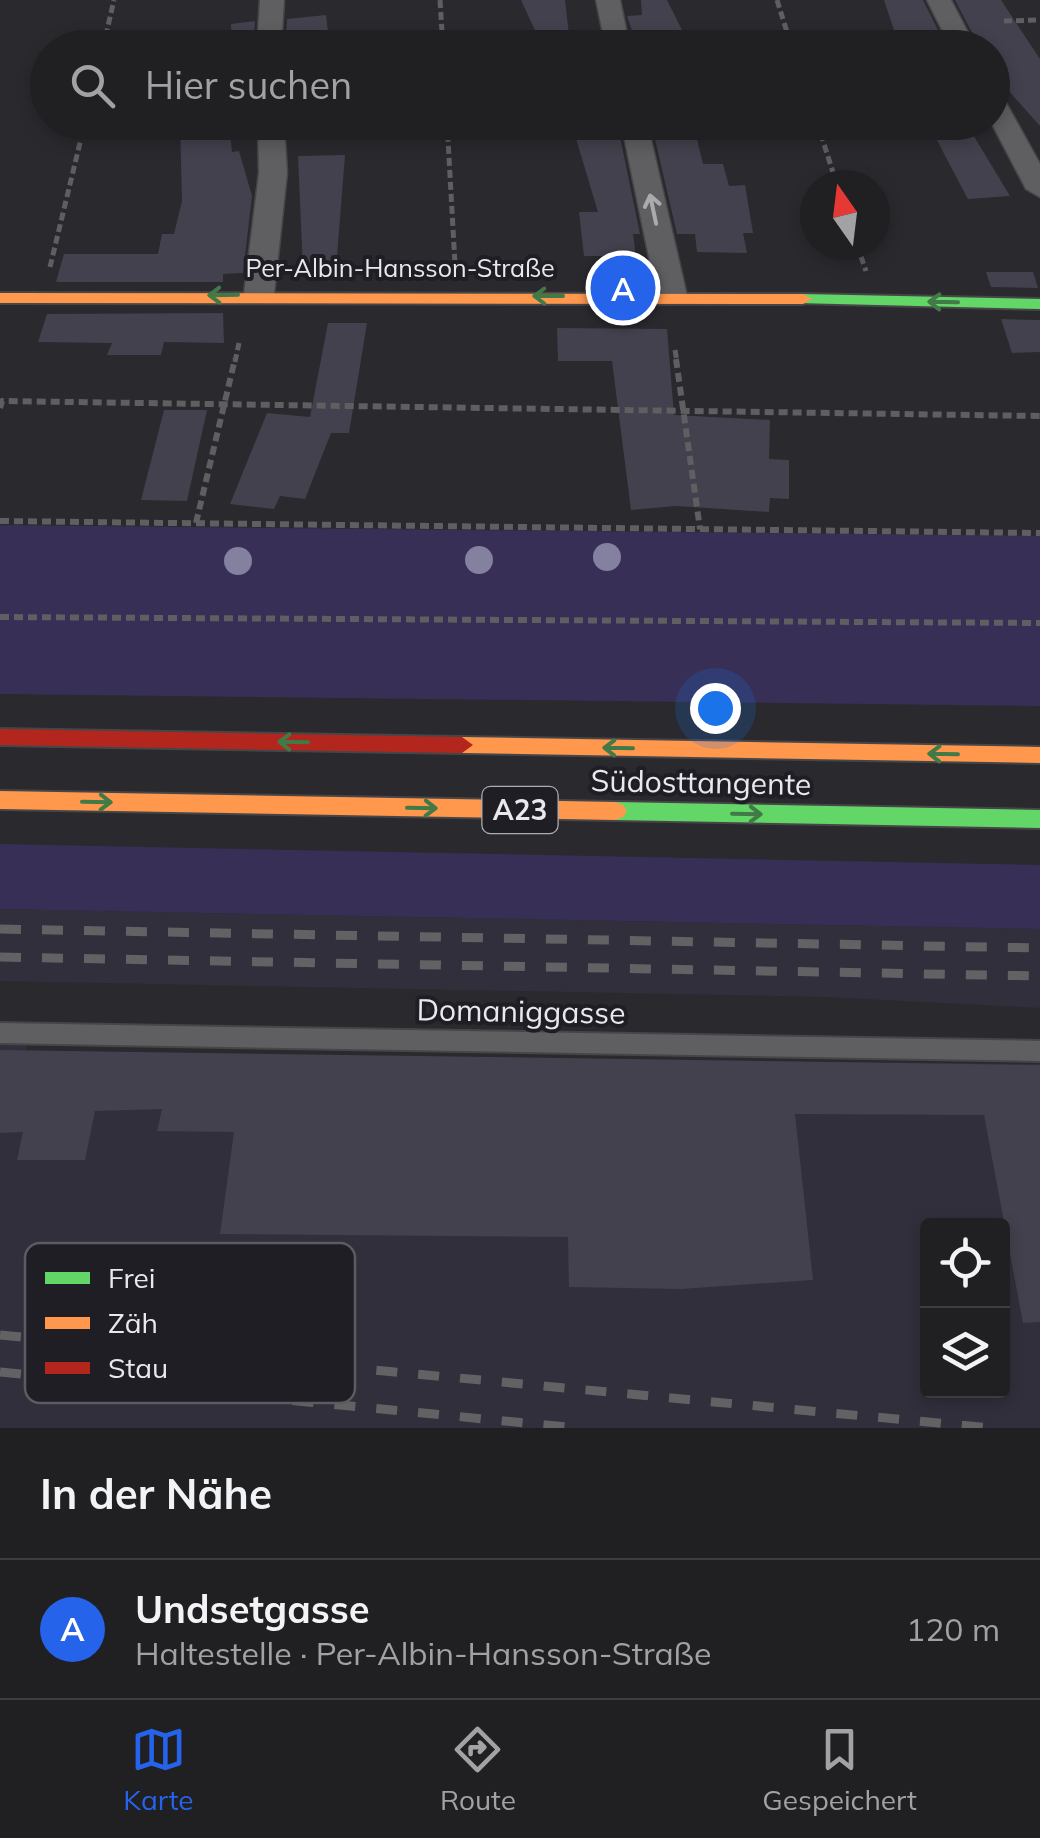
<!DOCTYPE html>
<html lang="de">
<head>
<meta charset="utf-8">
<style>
  :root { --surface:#201f22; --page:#2d2c2f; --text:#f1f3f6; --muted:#a2a2a5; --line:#3d3d40; --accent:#2563eb }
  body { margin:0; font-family:Mulish,sans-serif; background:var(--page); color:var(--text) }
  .controls { position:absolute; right:30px; bottom:30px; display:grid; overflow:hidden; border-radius:10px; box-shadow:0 5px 15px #0003 }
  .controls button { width:90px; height:90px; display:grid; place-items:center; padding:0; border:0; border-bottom:2px solid var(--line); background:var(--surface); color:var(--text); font:50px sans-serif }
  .compass { position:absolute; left:800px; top:170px; width:90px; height:90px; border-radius:50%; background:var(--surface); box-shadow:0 5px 15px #0003; rotate:346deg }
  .you { position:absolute; left:715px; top:708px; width:35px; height:35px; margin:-25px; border:8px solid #fff; border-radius:50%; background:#1a73e8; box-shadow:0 0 0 15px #1a73e833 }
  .badge { display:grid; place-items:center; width:65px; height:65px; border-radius:50%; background:var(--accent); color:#fff; font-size:32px; font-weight:700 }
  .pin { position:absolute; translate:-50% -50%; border:5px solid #fff; box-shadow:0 2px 10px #0006 }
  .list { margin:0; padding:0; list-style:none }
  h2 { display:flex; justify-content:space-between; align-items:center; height:130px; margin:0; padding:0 40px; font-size:42px }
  h2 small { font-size:32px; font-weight:400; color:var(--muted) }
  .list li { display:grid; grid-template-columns:65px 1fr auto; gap:30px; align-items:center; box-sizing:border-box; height:140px; padding:0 40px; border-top:2px solid var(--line) }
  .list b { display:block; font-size:38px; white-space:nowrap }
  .list p { margin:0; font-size:32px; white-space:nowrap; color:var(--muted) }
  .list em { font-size:32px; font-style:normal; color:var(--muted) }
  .icon { flex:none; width:55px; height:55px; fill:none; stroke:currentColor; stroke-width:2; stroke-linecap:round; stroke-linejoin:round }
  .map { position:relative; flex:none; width:1040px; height:1428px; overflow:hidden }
  .search { position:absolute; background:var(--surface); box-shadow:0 5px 15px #0003; left:30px; right:30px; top:30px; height:110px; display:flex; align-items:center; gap:25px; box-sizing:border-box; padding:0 35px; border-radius:55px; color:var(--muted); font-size:38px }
  .sheet { height:270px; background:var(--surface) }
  nav { display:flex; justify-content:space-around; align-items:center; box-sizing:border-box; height:140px; border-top:2px solid var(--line); background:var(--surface); font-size:28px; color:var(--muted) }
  nav a { display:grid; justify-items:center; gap:5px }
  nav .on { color:var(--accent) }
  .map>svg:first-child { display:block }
  .built { fill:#312f3b; fill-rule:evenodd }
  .green { fill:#372f56 }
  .building { fill:#43414d }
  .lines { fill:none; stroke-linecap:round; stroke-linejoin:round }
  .lane-casing { stroke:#464649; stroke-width:4 }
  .street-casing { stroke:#464649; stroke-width:3 }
  .fast-casing { stroke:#464649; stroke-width:4 }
  .slow-casing { stroke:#464649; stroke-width:4 }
  .jam-casing { stroke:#464649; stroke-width:4 }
  .path-far1 { stroke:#5f5e61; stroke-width:5; stroke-dasharray:8 4; stroke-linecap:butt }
  .path { stroke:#5f5e61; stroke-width:6; stroke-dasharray:9 5; stroke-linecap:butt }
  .lane { fill:#5f5f61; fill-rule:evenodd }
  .street { fill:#5f5f61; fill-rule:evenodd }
  .fast { fill:#63d668; fill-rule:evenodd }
  .slow { fill:#ff974d; fill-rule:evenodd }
  .jam { fill:#b3261e; fill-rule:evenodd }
  .rail { stroke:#626265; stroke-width:9; stroke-dasharray:21 21; stroke-linecap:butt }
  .tree { fill:#84809f }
  .oneway { stroke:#ababae }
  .oneway2 { stroke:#417a46 }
  .labels { text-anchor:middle; stroke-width:8; stroke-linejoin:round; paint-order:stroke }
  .far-street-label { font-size:25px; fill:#e9e9ed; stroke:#1f1e25 }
  .shield { fill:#1f1e25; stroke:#acacb1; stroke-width:2.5 }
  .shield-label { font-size:28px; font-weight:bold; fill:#e9e9ed }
  .street-label { font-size:30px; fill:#e9e9ed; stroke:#1f1e25 }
  .key { fill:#1f1e25; stroke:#5c5b61; stroke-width:2.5 }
  .key-label { font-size:28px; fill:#e9e9ed }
</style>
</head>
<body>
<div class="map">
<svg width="1040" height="1428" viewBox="0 0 1040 1428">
  <rect width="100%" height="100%" fill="#2a292e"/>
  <path class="built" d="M0 909 1040 929V1008L825 997 0 981Z
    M0 1043 27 1044 26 1051 142 1054 1040 1064V1428H0ZM928 1226H1002V1390H928Z"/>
  <path class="green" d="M0 525 1040 536V706L0 694Z
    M0 844 1040 865V929L0 909Z"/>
  <path class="building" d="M521 0H565L569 35 539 39Z
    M641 0H667L691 48H638L627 16 642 15Z
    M884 0H923L947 48H900Z
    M955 0H1001L1040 59V126L992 72V48H980Z
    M326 15 330 48H285L287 19Z
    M255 21 253 48H232L231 24Z
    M180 122H229L232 152 239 151 252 196 243 273 223 274V282H56L64 254H158L162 234H174L182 201Z
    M571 122H617L640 234H633L639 280H619L611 256H584L579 212H598Z
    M651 122H686L689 131H695L703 164H723L729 186 745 185 753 233H743L747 253 697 252 695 234H677Z
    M966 123 1010 196 968 199 961 186 929 125Z
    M345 155 336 268 303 270 298 156Z
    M986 272H1033L1038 288 991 287Z
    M223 313 224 343 164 342 161 355H107L112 343 38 342 47 314Z
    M1001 319 1040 320V352L1012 353Z
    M328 323H367L349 433H331L305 499 280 496 274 509 230 504 267 413 310 417Z
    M557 328 667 329 674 415 770 420 769 459 789 460V499L770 498 769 512 676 506 631 510 612 361H558Z
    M164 410H207L187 501 141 500Z
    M0 1050 1040 1065V1322L1023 1323 984 1115 795 1114 813 1280 681 1289 569 1287 568 1237 220 1234 234 1132 157 1131 162 1109 95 1111 85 1160H17L23 1132 0 1133Z"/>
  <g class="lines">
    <g class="lane-casing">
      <path id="lane" d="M0 1023 1040 1041V1061L0 1043Z"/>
    </g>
    <g class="street-casing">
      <path id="street" d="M260 0H284L281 48H257Z
        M596 0H620L630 48H606Z
        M927 0H951L976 48H951Z
        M992 93 1005 101 1040 164V197L1026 189 991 122Z
        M258 122H284L287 173 274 294 259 303 244 294 259 173Z
        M621 122H647L687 296 682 302H662L657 296Z"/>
    </g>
    <g class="fast-casing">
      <path id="fast" d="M803 294 1040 299V309L797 303V295Z
        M615 802 1040 810V828L615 820 607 817 603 811 607 805Z"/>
    </g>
    <g class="slow-casing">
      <path id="slow" d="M0 293 803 294 812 299 803 304 0 303Z
        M462 737 1040 747V763L462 753 451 745Z
        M0 791 615 802 623 805 627 811 623 817 615 820 0 809Z"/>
    </g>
    <g class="jam-casing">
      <path id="jam" d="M0 729 462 737 473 745 462 753 0 745Z"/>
    </g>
    <path class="path-far1" d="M440 0 443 48
      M777 0 792 48
      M1004 21 1040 20
      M103 48 114 0
      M447 122 455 264
      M817 122 837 185
      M857 245 866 271
      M50 267 85 122
      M675 350 677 362
      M235 362 239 343"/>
    <path class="path" d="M676 359 700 529
      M0 408 2 401 1040 416
      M0 521 1040 533
      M196 523 235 359
      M0 617 1040 623"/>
    <use href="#lane" class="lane"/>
    <use href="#street" class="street"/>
    <use href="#fast" class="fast"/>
    <use href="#slow" class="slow"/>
    <use href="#jam" class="jam"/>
    <path class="rail" d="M0 929 1040 948
      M0 957 1040 976
      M0 1335 992 1428
      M0 1372 577 1428"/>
  </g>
  <g class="tree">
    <circle cx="607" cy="557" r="14"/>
    <circle cx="479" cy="560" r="14"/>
    <circle cx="238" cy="561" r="14"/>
  </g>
  <defs><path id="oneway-shaft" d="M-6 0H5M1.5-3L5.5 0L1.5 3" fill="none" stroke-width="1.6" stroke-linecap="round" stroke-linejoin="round" transform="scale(2.5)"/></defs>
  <use class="oneway" href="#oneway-shaft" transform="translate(653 209) rotate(-102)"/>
  <g class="oneway2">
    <use href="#oneway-shaft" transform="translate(223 295) rotate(179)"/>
    <use href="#oneway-shaft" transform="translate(548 296) rotate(-180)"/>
    <use href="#oneway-shaft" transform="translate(943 302) rotate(-179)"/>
    <use href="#oneway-shaft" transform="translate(293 742) rotate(-179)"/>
    <use href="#oneway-shaft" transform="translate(618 748) rotate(-179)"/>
    <use href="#oneway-shaft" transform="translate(943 754) rotate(-179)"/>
    <use href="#oneway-shaft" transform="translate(97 802) rotate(1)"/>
    <use href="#oneway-shaft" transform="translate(422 808) rotate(1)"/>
    <use href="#oneway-shaft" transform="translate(747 814) rotate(1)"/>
  </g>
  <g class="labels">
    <g class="far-street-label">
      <text x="400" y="277">Per-Albin-Hansson-Straße</text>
    </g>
    <rect class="shield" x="482.5" y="787" width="75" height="46" rx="8"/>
    <g class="shield-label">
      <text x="520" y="820">A23</text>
    </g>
    <g class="street-label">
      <text transform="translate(701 783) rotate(1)" y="10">Südosttangente</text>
      <text transform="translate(521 1012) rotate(1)" y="10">Domaniggasse</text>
    </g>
  </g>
  <rect x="25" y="1243" width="330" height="160" rx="15" class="key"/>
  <rect x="45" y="1272" width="45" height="12" fill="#63d668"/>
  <rect x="45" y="1317" width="45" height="12" fill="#ff974d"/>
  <rect x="45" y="1362" width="45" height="12" fill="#b3261e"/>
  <g class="key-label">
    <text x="108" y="1288">Frei</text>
    <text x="108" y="1333">Zäh</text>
    <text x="108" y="1378">Stau</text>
  </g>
</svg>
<div class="controls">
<button><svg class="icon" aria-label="locate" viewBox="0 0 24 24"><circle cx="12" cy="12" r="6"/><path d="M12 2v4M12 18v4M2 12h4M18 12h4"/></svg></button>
<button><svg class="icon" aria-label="layers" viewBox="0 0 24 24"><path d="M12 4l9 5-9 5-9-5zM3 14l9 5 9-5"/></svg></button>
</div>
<svg class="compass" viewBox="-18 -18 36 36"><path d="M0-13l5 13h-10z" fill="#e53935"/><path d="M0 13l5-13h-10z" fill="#a2a2a5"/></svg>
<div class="you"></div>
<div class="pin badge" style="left:623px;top:288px">A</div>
<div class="search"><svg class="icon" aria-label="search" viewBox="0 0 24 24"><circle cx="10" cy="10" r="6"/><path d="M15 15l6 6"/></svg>Hier suchen</div>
</div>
<section class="sheet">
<h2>In der Nähe<small></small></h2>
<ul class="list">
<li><span class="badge">A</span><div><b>Undsetgasse</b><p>Haltestelle · Per-Albin-Hansson-Straße</p></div><em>120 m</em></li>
</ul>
</section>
<nav>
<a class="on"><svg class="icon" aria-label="map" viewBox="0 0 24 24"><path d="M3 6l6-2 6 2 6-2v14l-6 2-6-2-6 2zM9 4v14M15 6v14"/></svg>Karte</a>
<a><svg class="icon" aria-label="directions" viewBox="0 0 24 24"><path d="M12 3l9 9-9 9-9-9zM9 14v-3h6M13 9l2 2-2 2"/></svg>Route</a>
<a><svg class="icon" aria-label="saved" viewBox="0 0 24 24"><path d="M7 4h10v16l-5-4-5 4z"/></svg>Gespeichert</a>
</nav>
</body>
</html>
